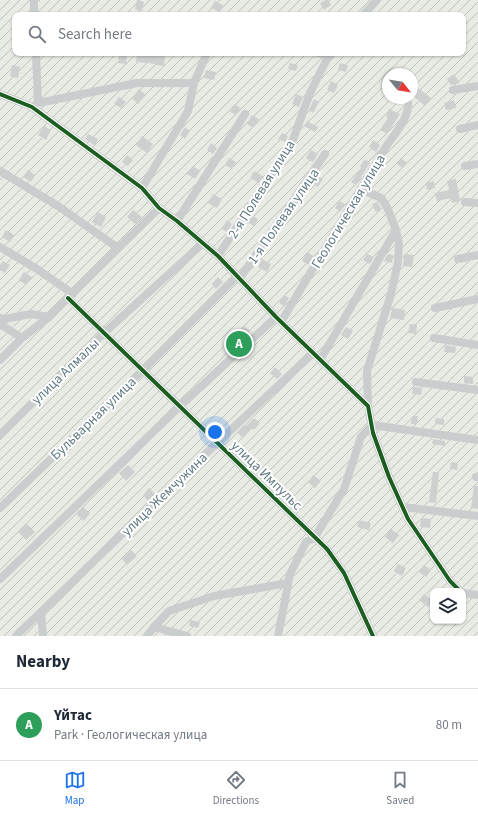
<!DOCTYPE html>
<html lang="en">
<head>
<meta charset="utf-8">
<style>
  :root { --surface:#fff; --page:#f2f2f3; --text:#1f2937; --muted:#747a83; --line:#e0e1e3; --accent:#1a73e8 }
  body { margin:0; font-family:"Source Sans 3",sans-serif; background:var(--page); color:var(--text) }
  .controls { position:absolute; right:12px; bottom:12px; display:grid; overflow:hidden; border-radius:8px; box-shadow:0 1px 3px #0004 }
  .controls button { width:36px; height:36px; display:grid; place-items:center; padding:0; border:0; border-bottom:1px solid var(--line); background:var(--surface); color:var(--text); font:20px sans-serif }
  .compass { position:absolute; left:382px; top:68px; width:36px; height:36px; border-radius:50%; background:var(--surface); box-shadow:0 1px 3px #0004; rotate:120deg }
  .you { position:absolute; left:215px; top:432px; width:14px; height:14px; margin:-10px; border:3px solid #fff; border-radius:50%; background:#1a73e8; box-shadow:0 0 0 6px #1a73e833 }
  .badge { display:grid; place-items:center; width:26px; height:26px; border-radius:50%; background:var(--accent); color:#fff; font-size:13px; font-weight:700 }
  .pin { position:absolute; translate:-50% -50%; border:2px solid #fff; box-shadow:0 1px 4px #0006 }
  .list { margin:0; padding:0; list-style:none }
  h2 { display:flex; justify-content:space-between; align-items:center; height:52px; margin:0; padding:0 16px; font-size:17px }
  h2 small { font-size:13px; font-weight:400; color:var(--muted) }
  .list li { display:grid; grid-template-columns:26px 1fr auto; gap:12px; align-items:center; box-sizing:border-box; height:72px; padding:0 16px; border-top:1px solid var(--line) }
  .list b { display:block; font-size:15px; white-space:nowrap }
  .list p { margin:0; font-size:13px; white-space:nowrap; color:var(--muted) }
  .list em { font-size:13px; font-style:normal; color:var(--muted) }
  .icon { flex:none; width:22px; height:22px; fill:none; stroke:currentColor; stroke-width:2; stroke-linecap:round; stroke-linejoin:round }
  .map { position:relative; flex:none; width:478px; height:636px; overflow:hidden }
  .search { position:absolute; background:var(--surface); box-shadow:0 1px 3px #0004; left:12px; right:12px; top:12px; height:44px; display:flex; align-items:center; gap:10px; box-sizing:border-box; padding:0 14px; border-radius:8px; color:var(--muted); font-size:15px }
  .sheet { height:124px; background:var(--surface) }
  nav { display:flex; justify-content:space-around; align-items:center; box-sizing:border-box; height:56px; border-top:1px solid var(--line); background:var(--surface); font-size:11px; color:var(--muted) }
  nav a { display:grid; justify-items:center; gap:2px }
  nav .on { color:var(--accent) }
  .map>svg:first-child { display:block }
  .garden { fill:url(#garden-furrows); fill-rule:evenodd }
  .building { fill:#ced0d0 }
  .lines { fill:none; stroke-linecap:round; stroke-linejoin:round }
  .minor { stroke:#cacdcd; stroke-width:8 }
  .cycleway-casing { stroke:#fff; stroke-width:6 }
  .cycleway { stroke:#1b5e20; stroke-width:4 }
  .labels { text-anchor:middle; stroke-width:4; stroke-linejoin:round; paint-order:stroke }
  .street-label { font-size:14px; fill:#627a83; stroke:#fff }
</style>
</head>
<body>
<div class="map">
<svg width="478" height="636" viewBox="0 0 478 636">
  <defs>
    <pattern id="garden-furrows" width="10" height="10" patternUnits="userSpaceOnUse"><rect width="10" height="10" fill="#e8eae4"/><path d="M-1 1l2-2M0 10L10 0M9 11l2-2" fill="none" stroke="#bfc3be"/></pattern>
  </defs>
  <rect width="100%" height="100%" fill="#f8f8f7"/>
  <path class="garden" d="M0 0H478V636H0ZM15 15H463V53H15ZM388 74H412V98H388ZM433 591H463V621H433Z"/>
  <path class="building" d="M137 0 144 2 142 11 135 9Z
    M326 0H328L331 5 324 10 320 3Z
    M215 1 223 5 220 12 211 8Z
    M137 54 165 56 164 66 156 65V64L136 62Z
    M119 55 127 56 126 64 118 63Z
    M290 63 298 65 296 71 288 69Z
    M340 63 348 65 346 72 338 70Z
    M12 65 20 67 18 78 10 76Z
    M206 70 216 72 214 80 204 78Z
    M454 74 460 83 451 85 447 79Z
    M331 81 338 85 334 93 327 90Z
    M412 83 431 98 425 106 412 95Z
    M139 89 146 95 138 104 132 98Z
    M296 94 303 97 299 107 292 104Z
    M119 97 126 102 121 108 114 104Z
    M314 99 319 102 313 113 309 110Z
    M454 100 456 108 446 110 444 103Z
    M235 104 240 108 236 115 230 112Z
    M389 109 400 114 387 134 380 130 388 118 386 117Z
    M252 115 259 119 253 128 247 124Z
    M307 121 318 127 315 132 304 126Z
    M44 126 51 130 46 140 38 135Z
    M185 127 190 131 185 139 180 135Z
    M282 133 288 136 285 142 278 139Z
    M88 134 98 139 95 146 85 139Z
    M142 136 153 144 147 153 136 145Z
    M373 140 380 145 376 152 369 147Z
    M211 143 217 148 213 154 207 150Z
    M311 150 318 154 313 162 306 158Z
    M127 155 133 160 128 166 122 162Z
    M229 158 236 162 232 169 225 165Z
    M401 158 407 163 403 168 397 164Z
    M365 159 370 163 356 185 351 182 361 168 360 166Z
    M193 166 200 171 195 179 187 174Z
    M28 170 35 175 31 182 23 177Z
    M254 171 263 176 259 183 250 178Z
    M317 176 323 179 318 187 312 183Z
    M456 179 460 201 452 203 451 198 437 201 435 193 449 190 447 181Z
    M434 181 435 188 427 190 426 183Z
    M213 194 222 199 217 208 208 203Z
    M339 201 345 204 341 211 335 208Z
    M377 202 382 209 376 212 372 204Z
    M133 210 142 217 135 224 127 217Z
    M98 212 106 217 101 227 92 222Z
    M251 215 258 219 254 226 247 222Z
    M227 220 232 224 227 232 222 229Z
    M6 230 14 235 10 242 2 237Z
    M307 252 314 256 309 265 302 261Z
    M367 254 374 257 370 264 363 260Z
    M388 254 393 255 392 263 384 261Z
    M404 254 414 255 412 267 403 266Z
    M262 259 271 264 267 272 258 267Z
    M3 261 10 265 5 273 0 270V265Z
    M24 272 32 277 26 285 19 280Z
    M218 277 223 282 216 289 212 284Z
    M284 295 289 298 284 306 279 303Z
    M392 308 405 310 404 320 390 318Z
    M410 324 417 325 416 334 408 333Z
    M244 326 250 331 244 338 238 333Z
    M346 327 353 331 348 339 341 335Z
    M445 345 456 347 455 353 444 352Z
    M275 367 282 374 277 379 270 373Z
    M464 376 473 377V384L464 383Z
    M413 387 422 388 421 395 412 394Z
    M412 416H418L417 424H411Z
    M254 418 260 423 254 430 252 428 243 438 237 432 244 425 246 426Z
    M436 418 444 419V425L435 424Z
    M433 439 445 441V446L432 444Z
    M451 462 458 463 457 470 450 469Z
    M128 465 135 472 126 481 119 473Z
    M433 472H439L436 503 429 502Z
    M313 475 321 481 315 488 308 482Z
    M474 486H478V509L471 508Z
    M149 488 155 494 148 501 143 495Z
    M83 507 90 513 84 521 77 515 78 513 77 512Z
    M421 518 431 519 430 528 420 527Z
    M359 520 371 523 369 530 357 527Z
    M27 524 35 532 26 540 18 532Z
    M391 529 399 535 393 543 385 537Z
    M131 550 137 556 127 565 122 559Z
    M398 564 406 568 402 576 394 571Z
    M424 565 431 570 426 577 419 572Z
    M424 594 433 601 428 607 419 600Z
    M190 620 200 622 198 628 189 626Z"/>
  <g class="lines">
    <path class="minor" d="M34 0V15
      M363 15 377 0
      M36 53 38 103
      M318 53 331 55
      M453 90 478 86
      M0 94 32 107 142 188 159 208 177 221 218 256 276 317 368 406 373 433 389 477 408 519 450 581 460 591
      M32 107 38 103 137 83H194
      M460 129 478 125
      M465 166 478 164
      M0 171 58 206 118 248
      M142 188 188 111 194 83 207 53
      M361 189 381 198 387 207 396 230 399 244 398 262 391 294 367 371 368 406
      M465 202 478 203
      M177 221 245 114
      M0 247 37 269 73 294
      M218 256 292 142 310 93 326 61 332 53
      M458 259 478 255
      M240 278 325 154
      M68 298 327 549 344 573 373 636
      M435 308 478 299
      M0 318 4 319 31 314 49 317
      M281 322 387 145C395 134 413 113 407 98
      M0 324 22 338
      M434 338 478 345
      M0 360 22 338 49 317 68 298 159 208
      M320 360 396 230
      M416 382 478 390
      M0 435 104 333 202 244
      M476 477H478
      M403 507 478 516
      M0 508 143 370 237 276
      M0 579 180 406 276 317
      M463 593 478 595
      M41 612 43 636
      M154 627 187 636
      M16 636 217 443 313 353
      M147 636 154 627 169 611 214 596 288 583
      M278 636 290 574 306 542 315 537 344 489 361 437 372 425 478 440"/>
    <g class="cycleway-casing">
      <path id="cycleway" d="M0 94 32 107 142 188 159 208 177 221 218 256 276 317 368 406 373 433 389 477 408 519 450 581 460 591
        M68 298 327 549 344 573 373 636"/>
    </g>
    <use href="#cycleway" class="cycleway"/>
  </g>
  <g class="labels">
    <g class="street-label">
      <text transform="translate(261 189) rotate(-58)" y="5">2-я Полевая улица</text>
      <text transform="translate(348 211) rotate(-59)" y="5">Геологическая улица</text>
      <text transform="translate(283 216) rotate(-55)" y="5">1-я Полевая улица</text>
      <text transform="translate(65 371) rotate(-44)" y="5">улица Алмалы</text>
      <text transform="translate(93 418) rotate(-44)" y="5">Бульварная улица</text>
      <text transform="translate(267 475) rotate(44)" y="5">улица Импульс</text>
      <text transform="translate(164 494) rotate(-44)" y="5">улица Жемчужина</text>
    </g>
  </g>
</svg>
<div class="controls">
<button><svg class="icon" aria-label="layers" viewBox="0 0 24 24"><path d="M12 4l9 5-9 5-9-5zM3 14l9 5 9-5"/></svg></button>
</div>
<svg class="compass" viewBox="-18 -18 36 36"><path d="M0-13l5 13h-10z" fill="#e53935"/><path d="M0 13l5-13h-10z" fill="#747a83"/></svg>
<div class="you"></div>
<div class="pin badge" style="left:239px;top:344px;background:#2e9e5b">A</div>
<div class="search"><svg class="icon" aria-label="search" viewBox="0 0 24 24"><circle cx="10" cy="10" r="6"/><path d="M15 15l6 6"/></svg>Search here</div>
</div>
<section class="sheet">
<h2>Nearby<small></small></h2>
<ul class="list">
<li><span class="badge" style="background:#2e9e5b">A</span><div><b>Үйтас</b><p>Park · Геологическая улица</p></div><em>80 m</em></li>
</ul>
</section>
<nav>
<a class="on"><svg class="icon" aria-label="map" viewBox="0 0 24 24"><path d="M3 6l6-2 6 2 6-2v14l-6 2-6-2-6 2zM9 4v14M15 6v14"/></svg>Map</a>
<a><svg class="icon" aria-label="directions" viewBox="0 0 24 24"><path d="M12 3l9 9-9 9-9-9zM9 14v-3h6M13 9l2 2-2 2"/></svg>Directions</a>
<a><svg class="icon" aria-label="saved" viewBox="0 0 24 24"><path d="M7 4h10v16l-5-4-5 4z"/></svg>Saved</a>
</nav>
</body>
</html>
